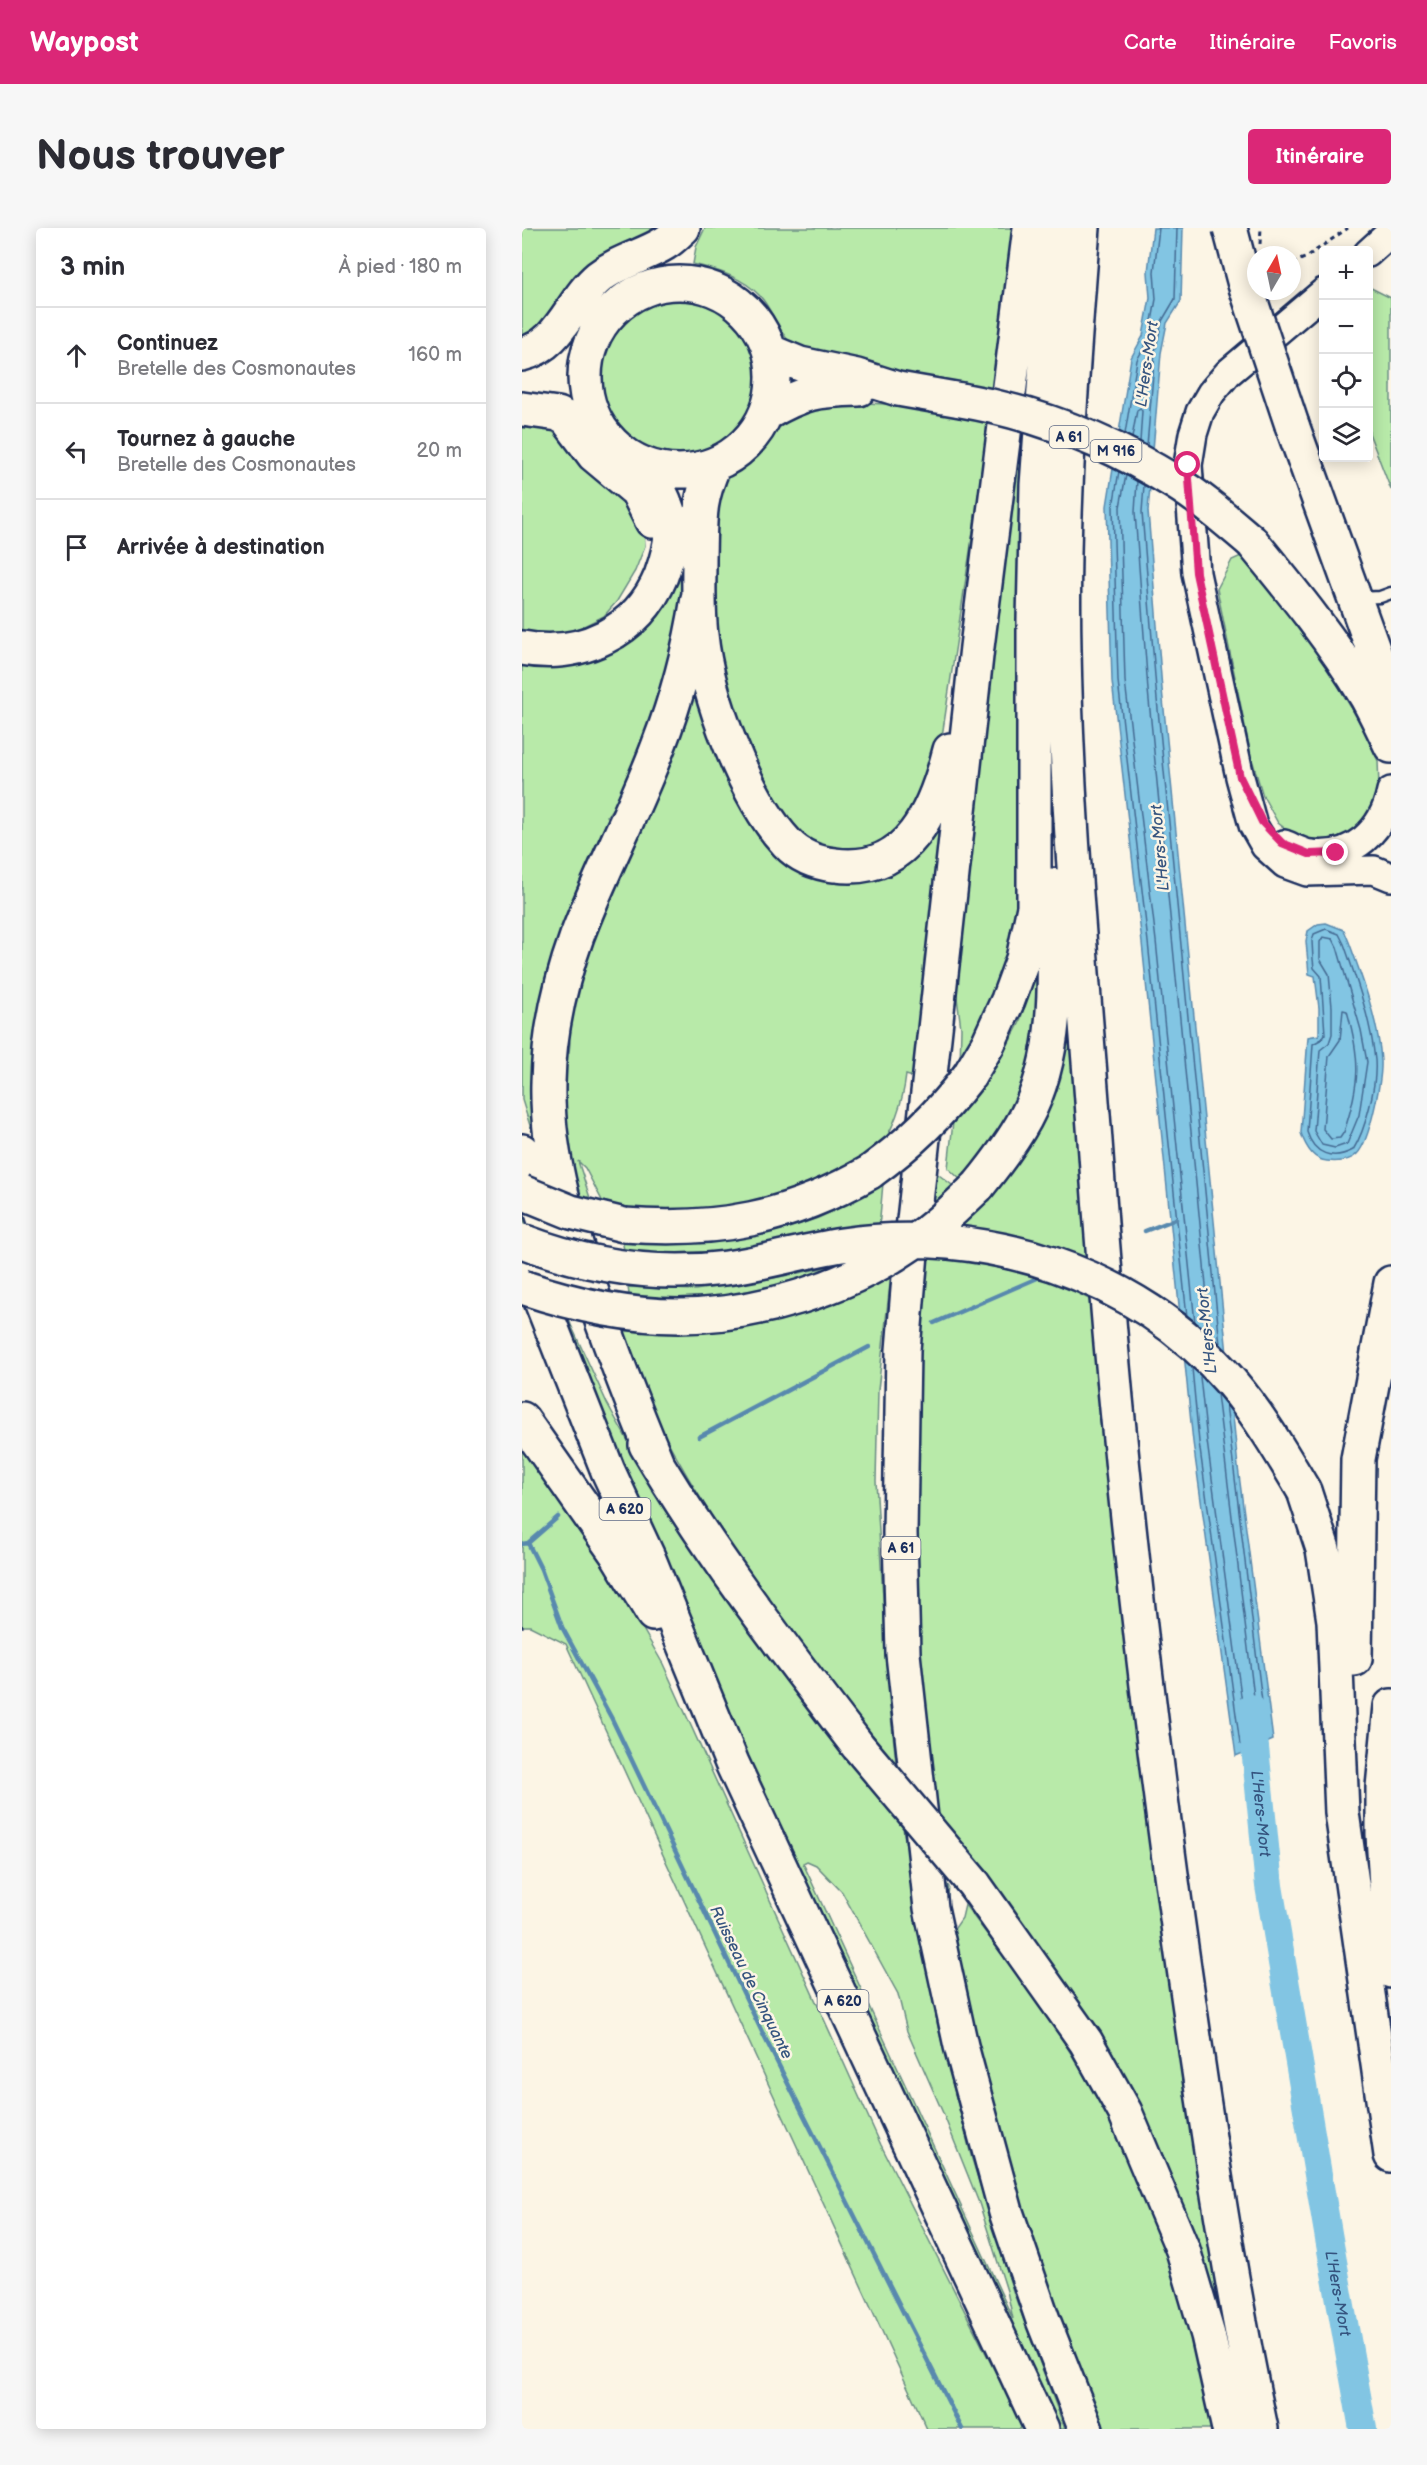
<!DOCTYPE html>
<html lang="fr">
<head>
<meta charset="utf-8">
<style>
  :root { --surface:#fff; --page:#f7f7f7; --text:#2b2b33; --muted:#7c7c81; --line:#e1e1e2; --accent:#db2777 }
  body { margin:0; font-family:"Balsamiq Sans",sans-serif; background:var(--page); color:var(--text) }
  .controls { position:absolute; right:18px; top:18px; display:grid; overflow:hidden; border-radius:6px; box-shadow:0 3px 15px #0003 }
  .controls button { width:54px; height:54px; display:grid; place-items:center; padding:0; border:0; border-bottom:2px solid var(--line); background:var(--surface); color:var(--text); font:30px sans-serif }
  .compass { position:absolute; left:725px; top:18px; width:54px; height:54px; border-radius:50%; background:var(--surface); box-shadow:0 3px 15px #0003; rotate:9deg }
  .stop { position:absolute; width:18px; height:18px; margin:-14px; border:4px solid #db2777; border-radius:50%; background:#fff }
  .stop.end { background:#db2777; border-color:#fff; box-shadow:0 2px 6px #0008 }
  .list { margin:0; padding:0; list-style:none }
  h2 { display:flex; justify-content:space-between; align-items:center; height:78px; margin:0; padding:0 24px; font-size:26px }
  h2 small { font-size:20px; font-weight:400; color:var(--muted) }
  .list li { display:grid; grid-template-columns:39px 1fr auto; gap:18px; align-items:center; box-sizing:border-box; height:96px; padding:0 24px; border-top:2px solid var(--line) }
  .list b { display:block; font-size:22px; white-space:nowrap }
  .list p { margin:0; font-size:20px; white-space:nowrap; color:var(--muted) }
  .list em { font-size:20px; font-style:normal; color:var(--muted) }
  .icon { flex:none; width:33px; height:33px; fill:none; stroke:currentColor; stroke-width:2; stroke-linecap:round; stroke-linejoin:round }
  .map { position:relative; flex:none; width:869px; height:2201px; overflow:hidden; border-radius:6px }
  header { display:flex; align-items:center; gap:36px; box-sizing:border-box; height:84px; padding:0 30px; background:var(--accent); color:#fff }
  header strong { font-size:28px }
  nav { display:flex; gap:33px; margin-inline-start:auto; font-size:21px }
  .intro { display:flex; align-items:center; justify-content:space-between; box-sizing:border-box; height:144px; padding:0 36px }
  h1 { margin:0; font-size:42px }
  .button { padding:15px 27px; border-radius:6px; background:var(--accent); color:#fff; font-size:21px; font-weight:700 }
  main { display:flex; gap:36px; padding:0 36px }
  aside { flex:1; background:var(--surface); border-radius:6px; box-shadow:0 3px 15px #0003 }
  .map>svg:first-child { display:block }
  .green { fill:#b8eaa9; stroke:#6a8c84; stroke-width:1.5; fill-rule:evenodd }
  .water { fill:#82c5e3; stroke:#5989ae; stroke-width:1.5 }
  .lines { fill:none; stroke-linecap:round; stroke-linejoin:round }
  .shore { stroke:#446b93; stroke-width:1.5 }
  .stream { stroke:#5989ae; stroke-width:4.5 }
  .river { stroke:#82c5e3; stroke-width:28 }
  .lane-casing { stroke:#1b2f5e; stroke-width:15 }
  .secondary-casing { stroke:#1b2f5e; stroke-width:32 }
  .highway-casing { stroke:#1b2f5e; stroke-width:38 }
  .path { stroke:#1b2f5e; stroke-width:3; stroke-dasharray:4.5 4.5; stroke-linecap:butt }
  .lane { stroke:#fcf5e5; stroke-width:10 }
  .secondary { stroke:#fcf5e5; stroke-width:27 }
  .highway { stroke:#fcf5e5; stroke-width:33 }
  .highway-bridge-casing { stroke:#1b2f5e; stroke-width:38; stroke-linecap:butt }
  .highway-bridge { stroke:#fcf5e5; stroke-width:33 }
  .route { stroke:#db2777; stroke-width:8 }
  .labels { text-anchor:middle; stroke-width:5; stroke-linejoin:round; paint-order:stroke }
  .shield { fill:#fcf5e5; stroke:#5e6a86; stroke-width:1.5 }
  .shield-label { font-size:14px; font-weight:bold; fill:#1b2f5e }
  .water-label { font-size:16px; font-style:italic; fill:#35547f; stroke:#fcf5e5 }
</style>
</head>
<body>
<header>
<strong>Waypost</strong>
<nav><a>Carte</a><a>Itinéraire</a><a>Favoris</a></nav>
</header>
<div class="intro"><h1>Nous trouver</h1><a class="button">Itinéraire</a></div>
<main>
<aside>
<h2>3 min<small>À pied · 180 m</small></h2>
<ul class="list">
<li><svg class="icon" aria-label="ahead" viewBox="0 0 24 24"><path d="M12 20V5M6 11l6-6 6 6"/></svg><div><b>Continuez</b><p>Bretelle des Cosmonautes</p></div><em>160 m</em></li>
<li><svg class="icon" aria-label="left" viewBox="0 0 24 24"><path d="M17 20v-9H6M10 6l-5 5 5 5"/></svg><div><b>Tournez à gauche</b><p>Bretelle des Cosmonautes</p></div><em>20 m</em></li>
<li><svg class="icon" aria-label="arrive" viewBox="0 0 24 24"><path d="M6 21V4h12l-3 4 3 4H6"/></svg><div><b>Arrivée à destination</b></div></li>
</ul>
</aside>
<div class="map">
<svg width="869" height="2201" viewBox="0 0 869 2201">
  <rect width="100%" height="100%" fill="#fcf5e5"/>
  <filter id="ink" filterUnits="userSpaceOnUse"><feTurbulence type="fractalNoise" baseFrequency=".0167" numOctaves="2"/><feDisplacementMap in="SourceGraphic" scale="12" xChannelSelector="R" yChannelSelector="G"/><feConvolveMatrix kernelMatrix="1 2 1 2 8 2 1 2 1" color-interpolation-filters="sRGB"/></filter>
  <g filter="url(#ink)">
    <path class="green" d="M0 0H141L0 113Z
      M183 0H492L472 165 406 152 272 119C256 104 252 84 238 68 221 49 195 42 171 36L174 19Z
      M847 59 869 70V262L847 205Z
      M74 147a82 82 0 1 1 164 0a82 82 0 1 1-164 0Z
      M325 174 382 177 468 191 419 515 410 548 371 608 349 621 330 624 296 619 279 607 266 593 225 517 209 479 193 406 191 322 196 306 191 294 198 258 207 246 233 226 264 192 281 181Z
      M0 191 35 196 93 259 122 300 123 318 113 343 95 373 82 388 32 413 0 412Z
      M496 198 505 200 501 654 486 733 438 838 439 800 433 754 477 382Z
      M155 296 165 352 149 445 101 566 85 588 91 596 14 917 0 872V430L81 418Z
      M719 328 733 331 786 405 842 502 856 533 857 559 849 588 831 610 802 616 778 612 756 595 741 568 729 528 695 361 710 332Z
      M172 445 288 643 412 602 420 605 391 849 384 847C381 874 371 904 354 925L275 966 180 987 84 980 63 940 56 933 70 976 52 970 36 823 47 825 48 815 43 789 44 768Z
      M520 721 523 776 498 884 440 953 426 940 431 894 474 839 497 796Z
      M552 769 571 1038 480 1006 434 999C455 981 477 962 492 939 524 889 537 826 552 769Z
      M413 944 434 960 410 980Z
      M361 955 357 1000 202 1028H103L100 1011C169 1019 230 1014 296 990 318 981 340 967 361 955Z
      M0 959 49 1097 85 1175 117 1233 381 1600 416 1799 450 1931 492 2066 543 2201H535L185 1439 154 1368 157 1361 139 1326 22 1049 0 987ZM285 1633 294 1637 320 1664 376 1766 385 1803 421 1885 457 1975 485 2063 491 2091 281 1635Z
      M398 1030C460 1032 520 1045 575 1075L727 2201 656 1966 639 1923 404 1581 389 1389Z
      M325 1035 255 1063 173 1075 108 1073 106 1059 173 1062 247 1051Z
      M369 1047 356 1162 354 1253 367 1470 375 1543C289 1431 200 1319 135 1193 119 1164 108 1131 95 1101 160 1106 223 1103 286 1084 315 1075 342 1060 369 1047Z
      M2 1219 58 1292 141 1436 359 1917 502 2201H405L44 1416 8 1398H0V1220Z
      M415 1643 427 1659 425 1674 431 1703 440 1690 443 1677 492 1742 537 1806 577 1871 607 1929 656 2053 693 2201H572L473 1916Z"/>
    <path class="water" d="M631 0H661L659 73 645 95 639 125 626 283 640 461 716 1239 751 1512 714 1528 671 1214 620 715 590 453 585 278 609 130 621 108 628 70 626 44Z
      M804 695 822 702 827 714C840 749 857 795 859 833 860 851 848 913 835 926 828 933 815 934 805 933 790 932 783 917 779 905L786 809 797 807V780L793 748 787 746 784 713 786 703 796 696Z"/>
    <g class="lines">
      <path class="shore" d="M603 206 615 132 627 110 634 71 632 44 637 0
        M610 210 615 182 618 180 620 183 618 214
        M625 218 633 123 640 93 653 71 655 0
        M597 243 591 279 596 453 626 714 665 1089
        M604 247 598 279 603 453 634 713 673 1095
        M615 253 613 284 626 462 689 1109
        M622 257 620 284 634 461 698 1117
        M804 701 817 706 822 716C835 753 849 793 853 832 855 857 844 901 831 922 810 933 792 926 785 904L791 816 800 811 803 806 799 748 792 740 791 731 790 713 792 706Z
        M801 709 811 711 815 719 839 802 845 834 837 887 825 916 813 920 800 917 792 903 798 822 807 815 810 806V779L807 746 798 731V714Z
        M821 782 825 783C839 833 838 855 822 904L818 910 809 911 801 901 807 828 818 812Z
        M670 1140 677 1214 718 1516 721 1518 744 1507 704 1176
        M678 1149 685 1213 724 1505 728 1507 736 1502 695 1166"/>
      <path class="stream" d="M623 1003 654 991
        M412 1095 520 1048
        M177 1209 347 1119
        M6 1315 19 1341 40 1399 90 1491 242 1808 440 2201
        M0 1316 6 1315 36 1289"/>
      <path class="river" id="s1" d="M729 1480 747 1658 807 2011 841 2201"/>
      <g class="lane-casing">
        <path id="lane" d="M836 370 858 369 869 365"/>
      </g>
      <g class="secondary-casing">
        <path id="secondary" d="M846 25 869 4
          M802 64 706 145 689 165 678 184 671 206 666 237 674 345 718 549 731 597 743 618 763 636 785 644 852 642 869 649
          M762 616C770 619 780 625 789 626 831 631 861 603 869 563"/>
      </g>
      <g class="highway-casing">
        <path id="highway" d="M508 0 455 419 391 1001 381 1122 378 1305 381 1426 409 1680 439 1818 484 1984 521 2092 564 2201
          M561 0C550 140 539 282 542 422 545 600 564 777 576 955 595 1218 625 1479 662 1740 684 1894 707 2049 739 2201
          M63 149a94 94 0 1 1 188 0a94 94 0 1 1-188 0Z
          M249 124 278 136 335 148 376 161 439 172
          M0 126C39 117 48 73 77 49 97 33 122 28 143 15 150 11 155 5 161 0
          M0 181 36 186 45 191 72 227 115 263 130 293
          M245 185C281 164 295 162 337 161
          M770 197 869 471
          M192 237C176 273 178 291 177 330 177 356 176 381 179 407 185 468 223 570 265 615 278 629 294 635 313 637 387 647 413 581 428 522
          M730 314C771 364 811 413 844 468 853 484 861 501 869 518
          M0 420C58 431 116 404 139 348 144 334 149 318 149 303 149 278 134 257 122 236
          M447 848 466 816 486 772 501 731 512 679V392L515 257 534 0
          M0 923 29 1012 42 1046
          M456 958C473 937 490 915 503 891 541 820 532 734 530 657
          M102 997C196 1004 266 991 348 944
          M0 1025 86 1243 126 1329 210 1535 520 2201
          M0 1191 94 1325 131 1386
          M124 1217C186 1323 261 1420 336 1518
          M135 1235C113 1182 92 1128 73 1073 49 1004 24 929 26 855 27 805 38 755 55 708 79 644 112 583 136 519 155 470 168 421 176 370
          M782 1263 801 1321 812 1393 820 1585 869 1927
          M833 1431 836 1231 869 1055
          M869 1478 861 1559V1606L869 1743
          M452 1656 564 1814 603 1884 661 2022 686 2107 707 2201"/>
      </g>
      <path class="path" d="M738 16 739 0
        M770 35 783 30 826 0
        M0 1397V1400"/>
      <use href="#lane" class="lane"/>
      <use href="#secondary" class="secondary"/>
      <use href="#highway" class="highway"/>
      <g class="highway-bridge-casing">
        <path id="highway-bridge" d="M708 0 722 53 770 197
          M439 172C516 185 588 214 654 255 682 272 706 294 730 314
          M348 944C389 914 416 888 447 848
          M0 964 49 984 102 997
          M0 1013C66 1038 134 1049 204 1040 243 1035 281 1023 320 1017 461 996 614 1044 709 1154 738 1188 760 1226 782 1263
          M0 1059C50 1076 103 1088 157 1088 237 1087 324 1061 390 1015 414 999 435 978 456 958
          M336 1518 452 1656"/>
      </g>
      <use href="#highway-bridge" class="highway-bridge"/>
    </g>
  </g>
  <g class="lines" filter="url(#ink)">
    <path class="route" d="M666 237 674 345 718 549 740 594 760 615 787 626 814 625"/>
  </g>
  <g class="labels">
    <g class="shield">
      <rect x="527.5" y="198" width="39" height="22" rx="4.5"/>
      <rect x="568.5" y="212" width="51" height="22" rx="4.5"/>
      <rect x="77.5" y="1270" width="51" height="22" rx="4.5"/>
      <rect x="359.5" y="1309" width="39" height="22" rx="4.5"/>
      <rect x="295.5" y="1762" width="51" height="22" rx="4.5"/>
    </g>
    <g class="shield-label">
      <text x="547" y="214">A 61</text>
      <text x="594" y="228">M 916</text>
      <text x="103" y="1286">A 620</text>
      <text x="379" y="1325">A 61</text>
      <text x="321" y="1778">A 620</text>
    </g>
    <g class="water-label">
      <text transform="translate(624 136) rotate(-82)" y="6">L'Hers-Mort</text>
      <text transform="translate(637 620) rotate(-95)" y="6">L'Hers-Mort</text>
      <text transform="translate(684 1103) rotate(-96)" y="6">L'Hers-Mort</text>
      <text dy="6" stroke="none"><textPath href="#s1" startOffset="106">L'Hers-Mort</textPath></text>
      <text transform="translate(230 1754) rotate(64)" y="6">Ruisseau de Cinquante</text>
      <text dy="6" stroke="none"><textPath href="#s1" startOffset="592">L'Hers-Mort</textPath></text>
    </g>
  </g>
</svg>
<div class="controls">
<button>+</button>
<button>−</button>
<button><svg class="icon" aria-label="locate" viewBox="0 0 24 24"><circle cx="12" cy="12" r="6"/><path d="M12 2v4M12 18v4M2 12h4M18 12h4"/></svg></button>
<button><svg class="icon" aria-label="layers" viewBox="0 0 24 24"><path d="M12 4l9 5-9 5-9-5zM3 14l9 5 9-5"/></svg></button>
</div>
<svg class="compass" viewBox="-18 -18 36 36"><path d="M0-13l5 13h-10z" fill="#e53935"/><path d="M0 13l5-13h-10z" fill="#7c7c81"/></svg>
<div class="stop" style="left:666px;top:237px"></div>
<div class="stop end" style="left:814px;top:625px"></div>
</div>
</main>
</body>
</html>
